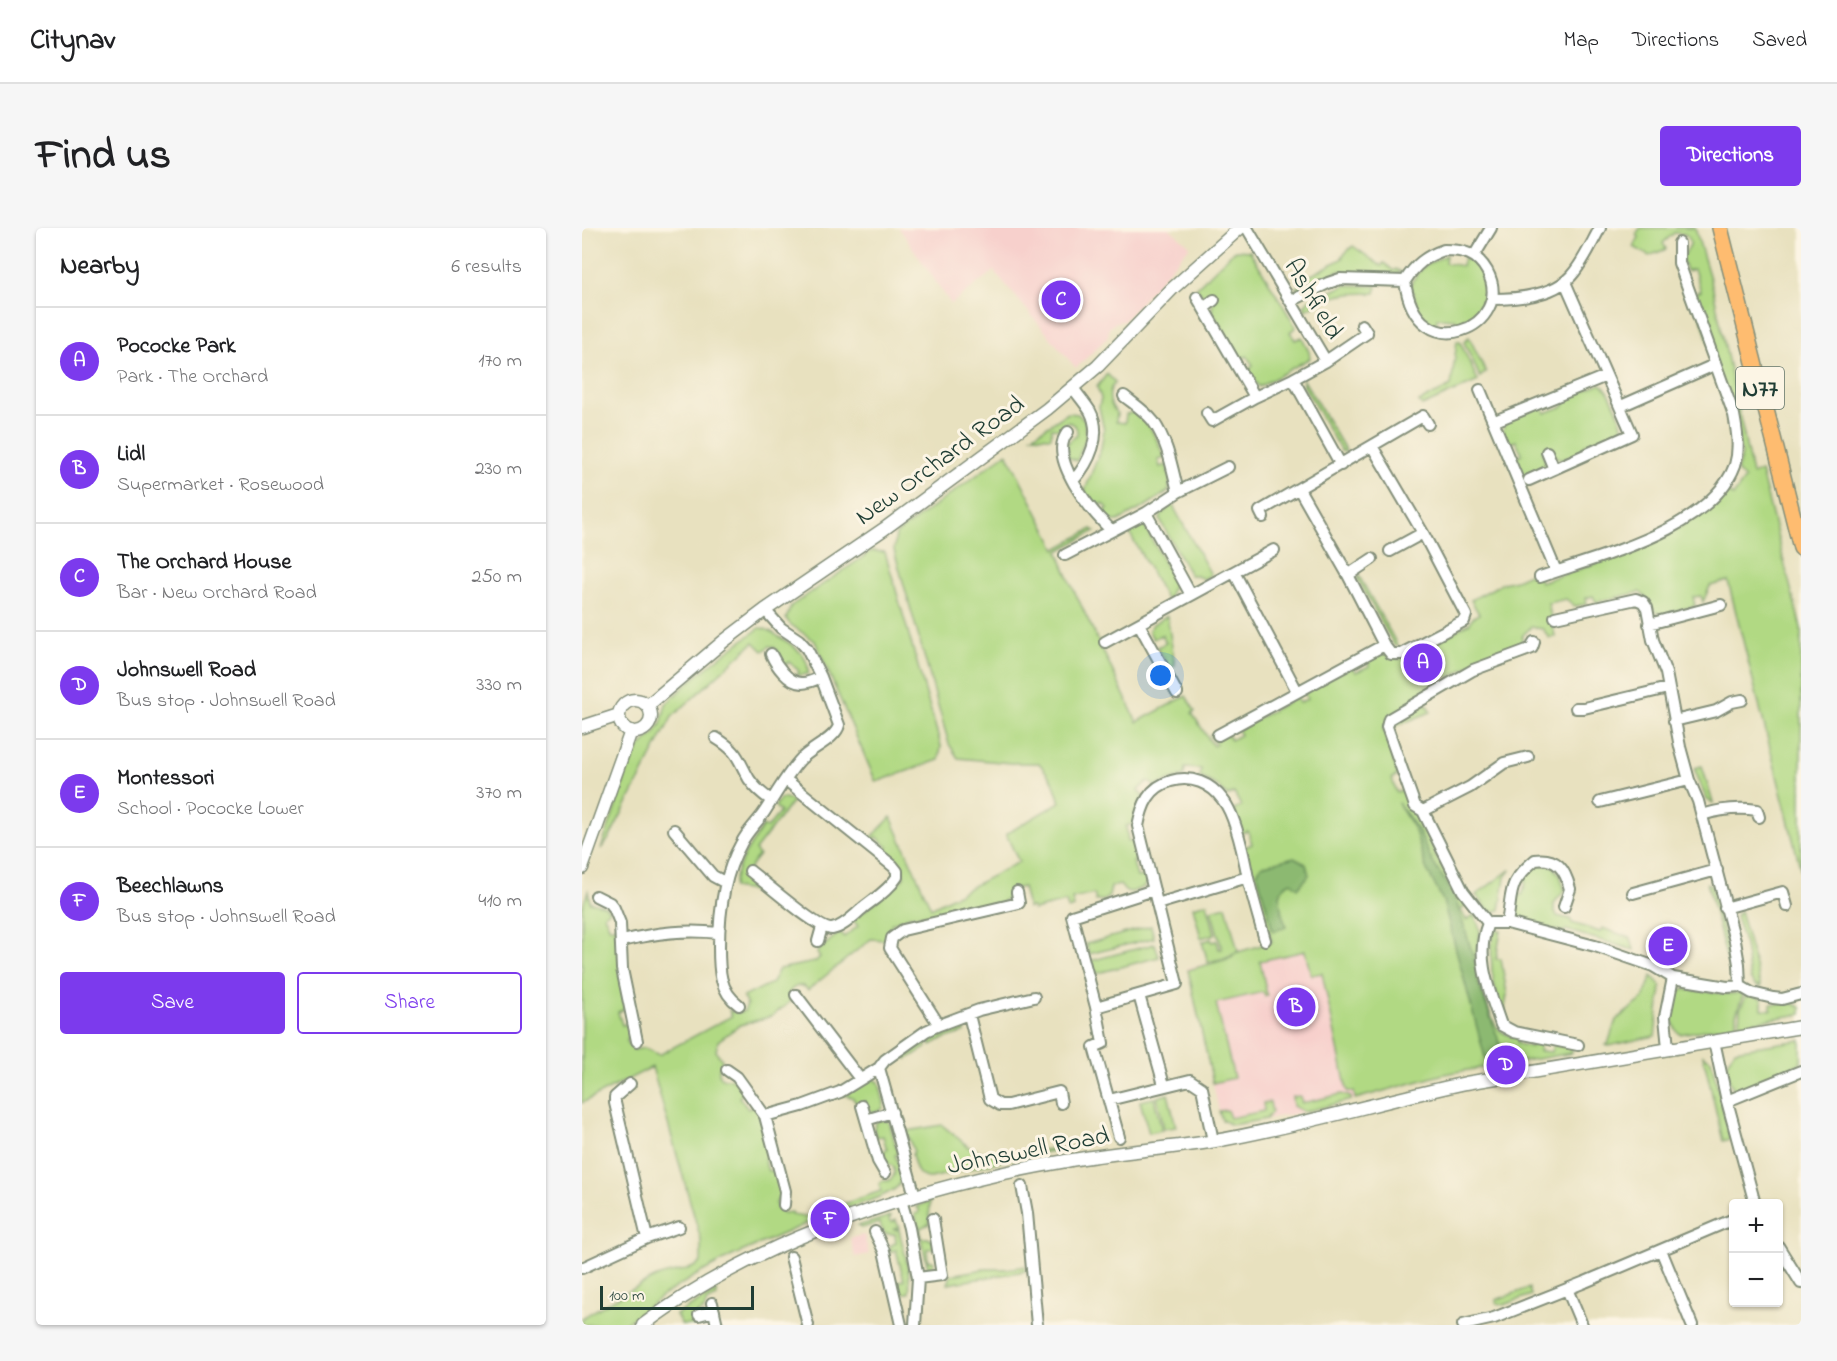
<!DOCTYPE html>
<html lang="en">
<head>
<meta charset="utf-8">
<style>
  :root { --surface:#fff; --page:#f6f6f6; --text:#202124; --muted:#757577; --line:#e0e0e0; --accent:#7c3aed }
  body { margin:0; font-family:"Indie Flower",sans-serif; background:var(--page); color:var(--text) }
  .controls { position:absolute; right:18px; bottom:18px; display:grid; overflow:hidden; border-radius:6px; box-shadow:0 2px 4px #0004 }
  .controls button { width:54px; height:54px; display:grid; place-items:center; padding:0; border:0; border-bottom:2px solid var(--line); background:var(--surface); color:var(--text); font:30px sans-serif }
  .scale { position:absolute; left:18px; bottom:15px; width:154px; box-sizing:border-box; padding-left:6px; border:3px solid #1f3d34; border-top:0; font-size:16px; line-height:21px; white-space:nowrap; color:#1f3d34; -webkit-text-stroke:4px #fcf5e5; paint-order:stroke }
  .you { position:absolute; left:579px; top:448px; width:21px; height:21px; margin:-15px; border:4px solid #fff; border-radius:50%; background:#1a73e8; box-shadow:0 0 0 9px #1a73e833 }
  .badge { display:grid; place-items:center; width:39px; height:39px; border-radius:50%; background:var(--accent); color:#fff; font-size:20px; font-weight:700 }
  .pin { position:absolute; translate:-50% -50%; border:3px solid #fff; box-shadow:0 2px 6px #0006 }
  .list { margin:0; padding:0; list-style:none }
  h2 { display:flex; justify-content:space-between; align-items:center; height:78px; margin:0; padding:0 24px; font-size:26px }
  h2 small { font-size:20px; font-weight:400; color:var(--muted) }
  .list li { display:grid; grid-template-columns:39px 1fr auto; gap:18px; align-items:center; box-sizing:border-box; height:108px; padding:0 24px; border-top:2px solid var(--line) }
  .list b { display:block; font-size:22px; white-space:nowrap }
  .list p { margin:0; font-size:20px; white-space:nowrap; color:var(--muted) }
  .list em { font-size:20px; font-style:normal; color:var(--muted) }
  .actions { display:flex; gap:12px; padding:18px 24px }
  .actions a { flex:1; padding:14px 0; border:2px solid var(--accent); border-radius:6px; text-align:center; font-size:21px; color:var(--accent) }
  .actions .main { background:var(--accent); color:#fff }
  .map { position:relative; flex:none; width:1219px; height:1097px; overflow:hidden; border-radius:6px }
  header { display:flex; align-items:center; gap:36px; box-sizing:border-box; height:84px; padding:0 30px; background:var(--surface); border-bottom:2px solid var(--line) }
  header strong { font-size:28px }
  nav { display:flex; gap:33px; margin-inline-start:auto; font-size:21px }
  .intro { display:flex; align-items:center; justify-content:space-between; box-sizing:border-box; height:144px; padding:0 36px }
  h1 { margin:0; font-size:42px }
  .button { padding:15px 27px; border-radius:6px; background:var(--accent); color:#fff; font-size:21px; font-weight:700 }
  main { display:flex; gap:36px; padding:0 36px }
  aside { flex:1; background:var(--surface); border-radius:6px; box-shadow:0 2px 4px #0004 }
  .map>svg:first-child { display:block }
  .built { fill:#f7d0cc }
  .green { fill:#b1d983; stroke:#688b5c; stroke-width:1.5 }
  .forest { fill:#8cb971; stroke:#567b52; stroke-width:1.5 }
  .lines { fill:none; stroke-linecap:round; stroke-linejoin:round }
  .minor-casing { stroke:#848f7a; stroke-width:14 }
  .tertiary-casing { stroke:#848f7a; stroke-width:15 }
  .primary-casing { stroke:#848f7a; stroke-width:18 }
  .minor { stroke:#fff; stroke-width:10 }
  .tertiary { stroke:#fff; stroke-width:12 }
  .primary { stroke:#febc70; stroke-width:15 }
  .labels { text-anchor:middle; stroke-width:6; stroke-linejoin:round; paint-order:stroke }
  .shield { fill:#fcf5e5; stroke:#617469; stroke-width:1.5 }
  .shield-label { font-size:24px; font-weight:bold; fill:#1f3d34 }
  .street-label { font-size:26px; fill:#1f3d34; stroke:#fcf5e5 }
</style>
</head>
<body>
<header>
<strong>Citynav</strong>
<nav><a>Map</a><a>Directions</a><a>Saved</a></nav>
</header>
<div class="intro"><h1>Find us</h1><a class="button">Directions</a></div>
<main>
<aside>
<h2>Nearby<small>6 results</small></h2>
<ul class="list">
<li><span class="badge">A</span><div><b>Pococke Park</b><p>Park · The Orchard</p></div><em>170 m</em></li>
<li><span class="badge">B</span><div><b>Lidl</b><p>Supermarket · Rosewood</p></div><em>230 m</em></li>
<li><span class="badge">C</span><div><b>The Orchard House</b><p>Bar · New Orchard Road</p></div><em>250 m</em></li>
<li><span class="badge">D</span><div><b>Johnswell Road</b><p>Bus stop · Johnswell Road</p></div><em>330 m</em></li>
<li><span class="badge">E</span><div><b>Montessori</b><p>School · Pococke Lower</p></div><em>370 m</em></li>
<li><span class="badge">F</span><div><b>Beechlawns</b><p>Bus stop · Johnswell Road</p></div><em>410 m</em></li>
</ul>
<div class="actions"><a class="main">Save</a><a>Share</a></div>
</aside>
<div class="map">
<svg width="1219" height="1097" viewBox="0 0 1219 1097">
  <rect width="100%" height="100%" fill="#fcf5e5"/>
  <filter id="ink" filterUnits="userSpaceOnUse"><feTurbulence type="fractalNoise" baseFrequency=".0167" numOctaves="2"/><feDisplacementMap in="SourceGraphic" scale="12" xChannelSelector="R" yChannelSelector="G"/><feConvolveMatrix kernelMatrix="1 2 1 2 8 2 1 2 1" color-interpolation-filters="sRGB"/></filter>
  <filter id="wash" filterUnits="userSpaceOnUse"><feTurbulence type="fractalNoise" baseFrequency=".008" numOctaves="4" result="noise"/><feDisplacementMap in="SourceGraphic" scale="24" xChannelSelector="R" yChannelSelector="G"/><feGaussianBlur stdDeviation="1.35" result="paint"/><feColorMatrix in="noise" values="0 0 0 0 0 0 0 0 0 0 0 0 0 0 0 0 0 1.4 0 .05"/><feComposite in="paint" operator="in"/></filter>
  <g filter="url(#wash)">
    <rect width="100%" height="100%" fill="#e8e1bf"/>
    <path class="built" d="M317 0H587L608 18 542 93 534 94 527 100 526 109 494 140 412 43 369 76Z
      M742 702 773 871 722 884 650 897 640 892 637 883 605 740 648 731 653 724Z
      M282 1007 287 1026 273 1029 268 1010Z"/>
    <path class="green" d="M1058 0H1113L1131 61 1170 246 1179 244 1219 400V643L1146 353 1128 358 1121 374 1119 368 1111 369 1113 378 1083 386 1073 384 1064 370 1058 364 1014 374 1011 368 1004 370 1005 376 993 378 984 371 966 375 973 408 967 410 961 401 949 399 940 408V418L937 420 887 438 867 450 861 445 849 453 853 460 801 500 816 547 810 550 814 564 821 562 828 580 842 592 854 629 883 674V678L879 682 884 692 892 687C902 708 897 703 895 723 893 735 907 789 915 799 920 806 928 808 935 810L936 816 949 819 951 812 958 815 957 823 969 824 971 817 990 820V825L862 846 773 871 772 864 765 863 740 745 729 747 723 723 678 733 685 767 683 768 681 764 634 775 652 850 631 855 606 742 649 730 653 725 690 714 663 619 670 616 666 603 659 605 652 582 659 578 652 565 645 568 636 558 618 549 619 541 603 540 602 548 572 558 566 553 556 562 561 568 551 596 544 598 546 613 554 612 559 631 551 634 555 649 564 647 565 655 562 659 550 664 543 663 538 657 529 659 527 668 522 672 514 673 512 666 490 671 492 679 486 681 484 674 451 682 450 679 446 680 441 659 427 662 425 671 420 674 351 687H330L309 696 311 702 302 712 289 711 226 762C220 754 210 758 206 767L208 774 190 788 158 797 136 813 134 823 140 832C138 839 133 846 142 851H151L163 864 157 869 166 881 172 877 177 884 189 929 182 931 186 943 193 942 199 967 194 975 195 981 201 985 210 984 209 987 235 991 150 1028 118 1045 83 1066 41 1097H0V1090C24 1076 49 1061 75 1049 89 1043 109 1044 119 1034V1012L70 839 0 875V680L6 663 8 674 22 677 28 683 22 687 28 700 34 698 43 781 36 784 40 797 48 795 49 805 45 812 46 817 52 822 62 820 77 827 150 788 147 782 155 785 162 783 165 777 161 769 190 755 197 741 233 734 238 729 235 725 236 722 238 721 258 704 262 709 276 698 271 692 319 653 322 649 320 640 302 624 306 619 295 609 291 612 289 610 309 589 349 680 437 634 424 606 478 574 471 553 457 535H429L376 530 367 516 312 322 314 306 425 225 474 321 510 301 513 303 476 323 488 354 555 494 604 468 613 483 610 485 631 518 634 516 628 507 633 504 646 507 649 512 658 507 656 502 714 469 717 475 725 471 722 464 770 438 774 444 787 438 784 431 799 422C806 430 813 432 823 430L888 395 891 389 897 386 889 372 921 355 934 352 954 343 958 354C1026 331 1091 316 1144 263L1151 268 1163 251 1155 243 1160 226 1112 66 1119 63 1112 41 1104 43 1100 30C1105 21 1114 15 1103 6L1092 5 1081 15 1084 21 1067 28 1052 19 1057 9 1054 7Z
      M771 18 799 38 802 35 812 43 814 41 819 44 813 47 756 43 716 61 713 60 721 55 720 52 761 30 760 28Z
      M653 22 668 23 714 99 708 104 713 112 720 109 727 124 728 130 677 159 665 142 671 138 665 128 659 131 630 84 631 69 622 68 614 60Z
      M864 27 863 35 880 38 882 29C905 39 914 71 894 89 889 94 879 97 873 100V91L855 90 854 99 838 86 829 58 830 53 842 38Z
      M764 57 795 58 793 65C761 65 752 66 723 82L722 78 727 72Z
      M887 109 904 144 898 149 882 114Z
      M875 113 878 114 896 153 840 178 837 174 869 158Z
      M525 146 533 154C525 163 526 176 535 185L534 194 543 195 544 186 556 183C568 196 576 213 583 230L576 232 578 239 585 237 588 251 587 263 562 279 536 293H530L521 286 526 280 521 275 516 280 502 265 519 220 522 202 517 179 519 170 515 159Z
      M721 151 764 223 763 224 759 223 721 157Z
      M1019 156C1028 161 1042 194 1040 204L1017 216 1014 211 1002 217 1004 222 979 232 971 227 967 219 960 223 963 232V238L943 249 946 257 944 258 933 230 940 226 934 213 926 216 921 203 923 194 960 178 963 185 982 178 980 171Z
      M486 185 496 186 503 193 504 210 495 233 486 229 485 215 495 207C496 198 492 195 484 194L477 201 470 200 469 209 450 208Z
      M590 276 629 347 622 351 612 347H608L578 292 580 286Z
      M558 295 562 297 593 355 588 364V369L584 371 546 302Z
      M290 323 303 324 359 518 357 532 294 554 233 413 209 397 204 391 209 378Z
      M776 348H777L816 418 812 417 776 352Z
      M585 388 593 437 587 440 575 419 584 415 580 407 571 411 567 403 571 396Z
      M178 400C186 400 192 406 199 410 212 418 228 428 226 446L215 447 217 443 207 434 202 439C196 431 199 420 188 418L181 423 172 414 90 489 26 612 19 621 47 539 58 519 72 506 79 496 84 476 107 454 144 424Z
      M844 476 849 484 814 498 817 491Z
      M1120 538 1131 575 1125 572 1112 540Z
      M203 570 211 573 173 622 177 627C170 635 162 645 166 657H176L185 663 184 665 151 660C154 636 168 618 181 598L185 600 198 584 193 578 198 571Z
      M956 636 971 638 978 647 983 663C975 671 967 677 975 688L988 691 990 695 1018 704 1020 700 1049 710 1052 722 984 702 981 704 935 693 933 687 932 665 940 667 944 654 939 650Z
      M929 641 923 649 918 682 908 684 894 667Z
      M1125 655 1130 657 1138 695H1140L1148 731 1149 747Z
      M625 675 633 706 619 710 611 679Z
      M644 678 656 723 647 729 626 734 620 714 629 711 630 714 635 713 637 721H640L629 682Z
      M1158 683 1179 759 1173 757 1168 751 1163 717 1155 692 1154 688Z
      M569 698 572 710 507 726 504 716Z
      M915 702H919L914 731H919L925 766 922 786C910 759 906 732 912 703Z
      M573 716 577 729 512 746 508 733Z
      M1070 748 1079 758 1073 808 1026 818 1024 817 1026 816 1034 792 1061 771Z
      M1099 761 1144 766 1159 765 1161 767 1154 787V797L1098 806C1087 797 1088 770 1099 761Z
      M1165 766 1180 771V781L1189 782V776L1209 775 1219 779V786L1157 796 1158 781Z
      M374 798 381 799 383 804 358 812 349 817 347 813 343 815 345 819 325 831 323 828 358 804 360 803 362 807 375 802Z
      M1219 812V835L1161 861H1152C1143 849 1143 834 1153 822Z
      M1121 827 1129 832 1148 911 1141 913Z
      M289 850 297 854 302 875 301 880 297 883 290 884 286 880 283 873 275 876 270 869 261 867Z
      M586 866 594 899 582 901 575 869Z
      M760 866 769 869V872L722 884 711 878 710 869 718 868 720 875Z
      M572 870 580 902 567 905 558 873Z
      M688 874 690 884 684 891 650 897 640 892 637 883 645 882 648 890 682 883 681 875Z
      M297 892 307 893 316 926 313 927C316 935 322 947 318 955 314 967 265 980 252 984L251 983 242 986V988L239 989 229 987 299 963 297 956 300 953C310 954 315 947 311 938L301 933 298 924 305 922 301 908 294 909C292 902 290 897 297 892Z
      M360 897 388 920 409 927 499 918 437 929 349 950C334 951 333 937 330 926L332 924 324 903Z
      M348 973 347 996 338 1000 340 1010H346L351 1013 352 1020 345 1021 346 1033H351L352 1035 349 1040H346L333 986 337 985V981L334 979Z
      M309 988 307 992 310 994 314 992 317 1000 311 1001 317 1002C321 1020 330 1046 327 1065H317L315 1054 322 1052 314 1022 307 1024 309 1017 314 1015 313 1006H303L297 995 280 1000 276 998Z
      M443 1038 444 1043 366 1056 369 1047 402 1041H425Z
      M947 1060 949 1067 922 1077 915 1075 914 1072Z
      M134 1063 135 1069 125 1073 122 1082 116 1085 118 1094 127 1092 130 1097H100L94 1087Z"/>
    <path class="forest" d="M816 575 836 602 851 635 872 666 894 737 896 754 924 833 905 837 861 673 844 640 833 603Z
      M712 629 724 636 727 647 716 660 709 654C690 662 700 684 704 699L691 703 675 645 679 638Z"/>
  </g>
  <g filter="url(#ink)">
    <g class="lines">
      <g class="minor-casing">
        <path id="minor" d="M665 0 744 133
          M862 22C881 22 895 25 905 43 935 98 834 143 823 53 833 37 844 28 862 22Z
          M892 28 909 0
          M615 69 673 169
          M910 71C935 71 971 68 989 48 1001 35 1009 16 1018 0
          M709 73 746 55 758 51 823 53
          M622 80 632 72
          M711 151 759 237
          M898 162 974 343
          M542 168C552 176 563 183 571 193 586 214 590 240 596 264
          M1039 178 1132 137
          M625 185 630 193 673 169 711 151 744 133 785 105 780 97
          M913 193 1024 148
          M486 204C464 229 510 284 529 302
          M965 224 972 241
          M947 252 1050 206 983 54
          M491 253C507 235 521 207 508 183 503 175 496 167 491 160
          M717 261 766 347 802 417 809 426H819L882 393 884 387 841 305 790 218
          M564 285 609 367
          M681 289 678 283 841 188 846 196
          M808 323 841 305
          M483 327 564 285 596 264 646 239
          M652 344 715 463
          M766 347 790 331
          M958 349C1017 328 1129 302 1153 237 1158 221 1155 203 1152 187L1097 35V15
          M973 389 1054 371 1061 374 1065 380 1071 412 1084 445 1098 519 1107 552 1116 573 1153 713 1157 736 1158 758
          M557 396 595 465
          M1067 396 1139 377
          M523 414 692 322
          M952 414 950 420 945 422 891 442 807 491 805 499 833 578 841 583 881 663 906 695H925L1013 718 1071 738 1091 750
          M189 426C194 437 206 455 220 455 227 455 233 452 239 449
          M994 480H1002L1086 460
          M1092 493 1134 483 1150 474 1160 472
          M636 507 802 417
          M134 510C157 524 155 530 167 551 173 560 180 566 189 572
          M1018 574 1107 552
          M841 583 888 559 922 535 946 529
          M1120 587C1139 581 1155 579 1175 582L1177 589
          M92 602 131 648 144 655
          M168 643C181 653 238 703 250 701 262 699 272 687 281 680 292 671 307 662 315 649V643L311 638 204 552
          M1051 665 1135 642
          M14 668 28 675 32 680 38 695 40 741 55 813
          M575 676 666 649
          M1143 680 1201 664 1205 678
          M906 695C892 730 908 764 919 797L932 804 996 817
          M925 695C931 661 925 656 953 632 975 629 983 641 988 661L982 679
          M40 713C73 705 103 701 137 705
          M236 713 240 699
          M214 767 278 851
          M557 767 582 857
          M157 777C137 763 137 741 137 719 137 685 142 646 159 616 165 603 176 594 183 583 194 566 204 548 217 533 227 521 254 511 257 497L239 449 225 421 217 412 199 400 183 382
          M514 779 595 756 556 598C560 577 567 559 589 553 609 547 629 555 641 572 654 588 662 629 666 650 671 671 677 691 683 712
          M387 787 408 871 418 877H426L477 864 479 875
          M357 797 308 720 310 710 321 702 437 675 435 664
          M1132 813 1145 873 1173 976
          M1086 820 1083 789 1091 750 1145 759 1158 758 1170 765 1191 770 1200 771 1219 766
          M297 840 333 968
          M145 842 155 849 183 888 203 963 202 977
          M48 856 33 869V875L65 1010
          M527 872 608 852 620 860 631 913
          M1145 873 1219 843
          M280 878 296 933 303 945
          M183 888 220 878 258 864 297 840 303 832 344 803 357 797 397 782 452 769
          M284 892 310 884
          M537 909 512 819 521 815 514 779 490 688 572 662
          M440 958 445 985 455 1097
          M319 972 327 1000 336 1050 333 1097
          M293 1004 302 1023 319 1097
          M1196 1018 1219 1055
          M1079 1022 1110 1097
          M209 1029 226 1097
          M0 1040 65 1010 97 999
          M336 1050 360 1047 351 991
          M985 1061 1000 1097
          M130 1075 135 1097
          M117 1087 132 1083
          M881 1097 912 1090 1003 1054 1152 991"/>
      </g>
      <g class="tertiary-casing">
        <path id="tertiary" d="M37 488a16 16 0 1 1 32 0a16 16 0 1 1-32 0Z
          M65 478 142 413 183 382 302 301 465 181 516 138 590 61 658 0
          M0 499 37 487
          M0 640 49 503
          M61 1097C176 1010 343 957 484 933 533 924 584 921 633 913 718 898 800 873 884 855L1219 799"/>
      </g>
      <g class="primary-casing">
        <path id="primary" d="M1138 0 1219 320"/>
      </g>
      <use href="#minor" class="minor"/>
      <use href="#tertiary" class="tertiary"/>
      <use href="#primary" class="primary"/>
    </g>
  </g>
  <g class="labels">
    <rect class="shield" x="1154" y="139" width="48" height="42" rx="4.5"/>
    <g class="shield-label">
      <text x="1178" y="168">N77</text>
    </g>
    <g class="street-label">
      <text transform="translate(733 70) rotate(59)" y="9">Ashfield</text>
      <text transform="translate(357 231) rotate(-36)" y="9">New Orchard Road</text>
      <text transform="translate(446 921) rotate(-11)" y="9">Johnswell Road</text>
    </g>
  </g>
</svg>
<div class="controls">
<button>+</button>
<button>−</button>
</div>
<div class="scale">100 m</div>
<div class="you"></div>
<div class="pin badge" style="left:841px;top:435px">A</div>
<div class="pin badge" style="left:714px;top:779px">B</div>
<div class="pin badge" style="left:479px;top:72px">C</div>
<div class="pin badge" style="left:924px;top:837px">D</div>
<div class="pin badge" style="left:1086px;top:718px">E</div>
<div class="pin badge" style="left:248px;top:991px">F</div>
</div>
</main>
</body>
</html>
